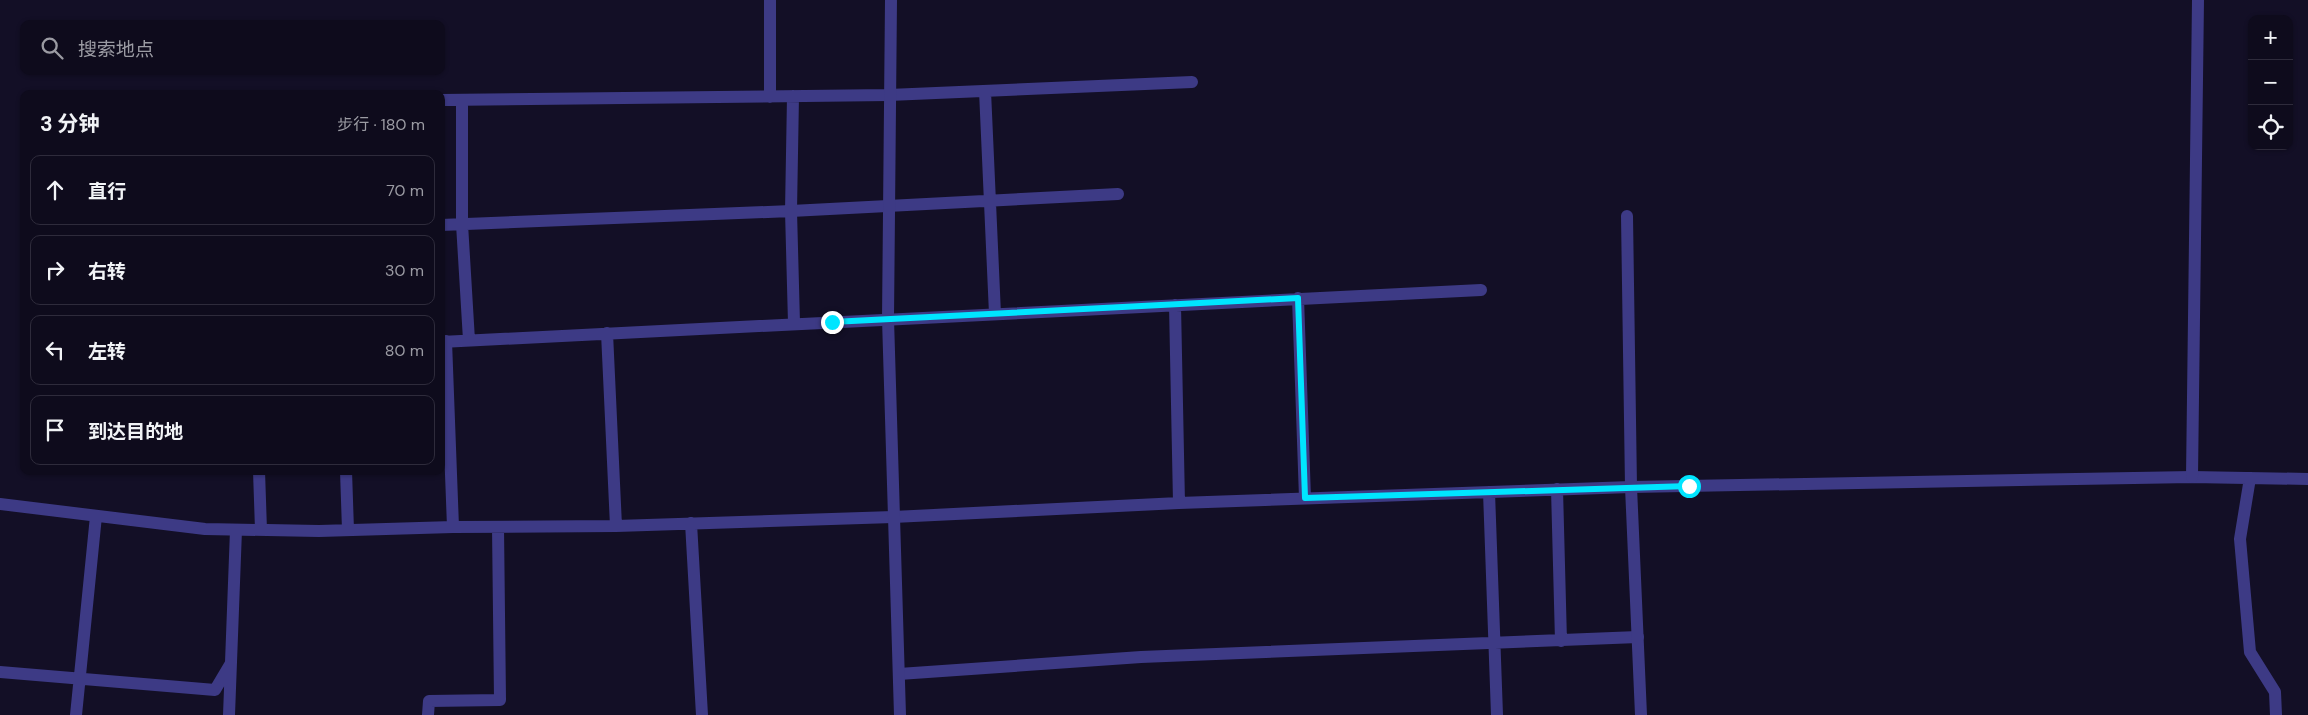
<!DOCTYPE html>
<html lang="zh">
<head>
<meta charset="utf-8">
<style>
  :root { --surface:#0e0b1c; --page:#171425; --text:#f1f3f6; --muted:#9b9ba3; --line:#2e2b3b }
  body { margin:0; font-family:"DM Sans","Noto Sans SC",sans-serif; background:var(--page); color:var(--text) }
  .controls { position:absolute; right:15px; top:15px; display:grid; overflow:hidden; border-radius:10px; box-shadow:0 1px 4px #0004 }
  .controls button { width:45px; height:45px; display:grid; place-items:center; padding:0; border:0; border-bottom:1px solid var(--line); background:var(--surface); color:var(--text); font:25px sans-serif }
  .stop { position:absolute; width:15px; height:15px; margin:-11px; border:4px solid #00e5ff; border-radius:50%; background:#fff }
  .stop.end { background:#00e5ff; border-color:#fff; box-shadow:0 1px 5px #0008 }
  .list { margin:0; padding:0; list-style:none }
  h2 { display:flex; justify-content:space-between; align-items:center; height:65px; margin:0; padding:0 20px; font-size:21px }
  h2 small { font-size:16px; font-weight:400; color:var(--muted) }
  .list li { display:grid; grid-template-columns:32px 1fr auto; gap:15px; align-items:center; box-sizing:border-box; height:70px; margin:0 10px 10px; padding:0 10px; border:1px solid var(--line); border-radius:10px }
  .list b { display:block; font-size:19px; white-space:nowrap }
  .list em { font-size:16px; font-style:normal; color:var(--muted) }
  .icon { flex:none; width:28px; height:28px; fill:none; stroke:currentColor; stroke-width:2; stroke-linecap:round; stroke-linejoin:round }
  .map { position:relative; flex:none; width:2308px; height:715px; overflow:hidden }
  .search { position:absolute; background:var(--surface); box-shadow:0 1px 4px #0004; left:20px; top:20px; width:425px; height:55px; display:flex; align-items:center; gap:12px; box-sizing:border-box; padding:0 18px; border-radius:10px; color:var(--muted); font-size:19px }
  .panel { position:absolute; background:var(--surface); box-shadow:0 1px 4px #0004; left:20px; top:90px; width:425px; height:385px; border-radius:10px }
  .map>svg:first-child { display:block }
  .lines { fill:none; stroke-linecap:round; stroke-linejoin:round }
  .lane { stroke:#3d3a85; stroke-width:12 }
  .street { stroke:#3d3a85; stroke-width:12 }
  .route { stroke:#00e5ff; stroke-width:6 }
</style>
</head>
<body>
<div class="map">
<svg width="2308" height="715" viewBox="0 0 2308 715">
  <rect width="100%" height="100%" fill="#130f26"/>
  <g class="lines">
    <path class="lane" d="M770 0V97
      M985 91 995 314
      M793 96 791 211 794 323
      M441 100 889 95 1192 82
      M462 100V224L469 340
      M441 225 791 211 1118 194
      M1298 298 1305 498
      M1175 305 1179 503
      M607 333 616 526
      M446 341 453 527
      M441 342 1481 290
      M259 471 261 530
      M346 471 348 530
      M2250 478 2240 539 2250 652 2275 692 2276 715
      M1557 489 1561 641
      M1489 492 1497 715
      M0 504 205 529 319 531 453 527 616 526 893 517 1179 503 1631 487 2192 477 2308 479
      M691 523 702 715
      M0 672 215 690 231 663
      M899 674 1141 657 1638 637
      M76 715 96 516
      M229 715 236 530
      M428 715 429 701 500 700 498 527"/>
    <path class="street" d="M891 0 888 319 900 715
      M1627 216 1631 487 1641 715
      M2192 477 2198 0"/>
  </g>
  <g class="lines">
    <path class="route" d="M832 322 1298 298 1305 498 1689 486"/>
  </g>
</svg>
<div class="controls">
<button>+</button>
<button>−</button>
<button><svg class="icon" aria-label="locate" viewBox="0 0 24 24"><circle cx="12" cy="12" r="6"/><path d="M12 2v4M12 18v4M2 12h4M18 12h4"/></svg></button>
</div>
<div class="stop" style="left:1689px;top:486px"></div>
<div class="stop end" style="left:832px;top:322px"></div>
<div class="search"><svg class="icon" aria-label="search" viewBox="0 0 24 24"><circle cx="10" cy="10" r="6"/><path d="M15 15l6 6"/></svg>搜索地点</div>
<section class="panel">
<h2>3 分钟<small>步行 · 180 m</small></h2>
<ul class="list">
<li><svg class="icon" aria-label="ahead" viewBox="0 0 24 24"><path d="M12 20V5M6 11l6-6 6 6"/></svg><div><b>直行</b></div><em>70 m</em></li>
<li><svg class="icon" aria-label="right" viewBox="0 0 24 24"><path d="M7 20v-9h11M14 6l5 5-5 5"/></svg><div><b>右转</b></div><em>30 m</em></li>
<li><svg class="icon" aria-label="left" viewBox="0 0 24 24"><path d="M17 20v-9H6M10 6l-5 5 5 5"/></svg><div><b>左转</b></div><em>80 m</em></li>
<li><svg class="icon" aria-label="arrive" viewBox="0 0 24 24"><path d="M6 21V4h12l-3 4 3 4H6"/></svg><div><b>到达目的地</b></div></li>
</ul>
</section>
</div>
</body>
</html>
